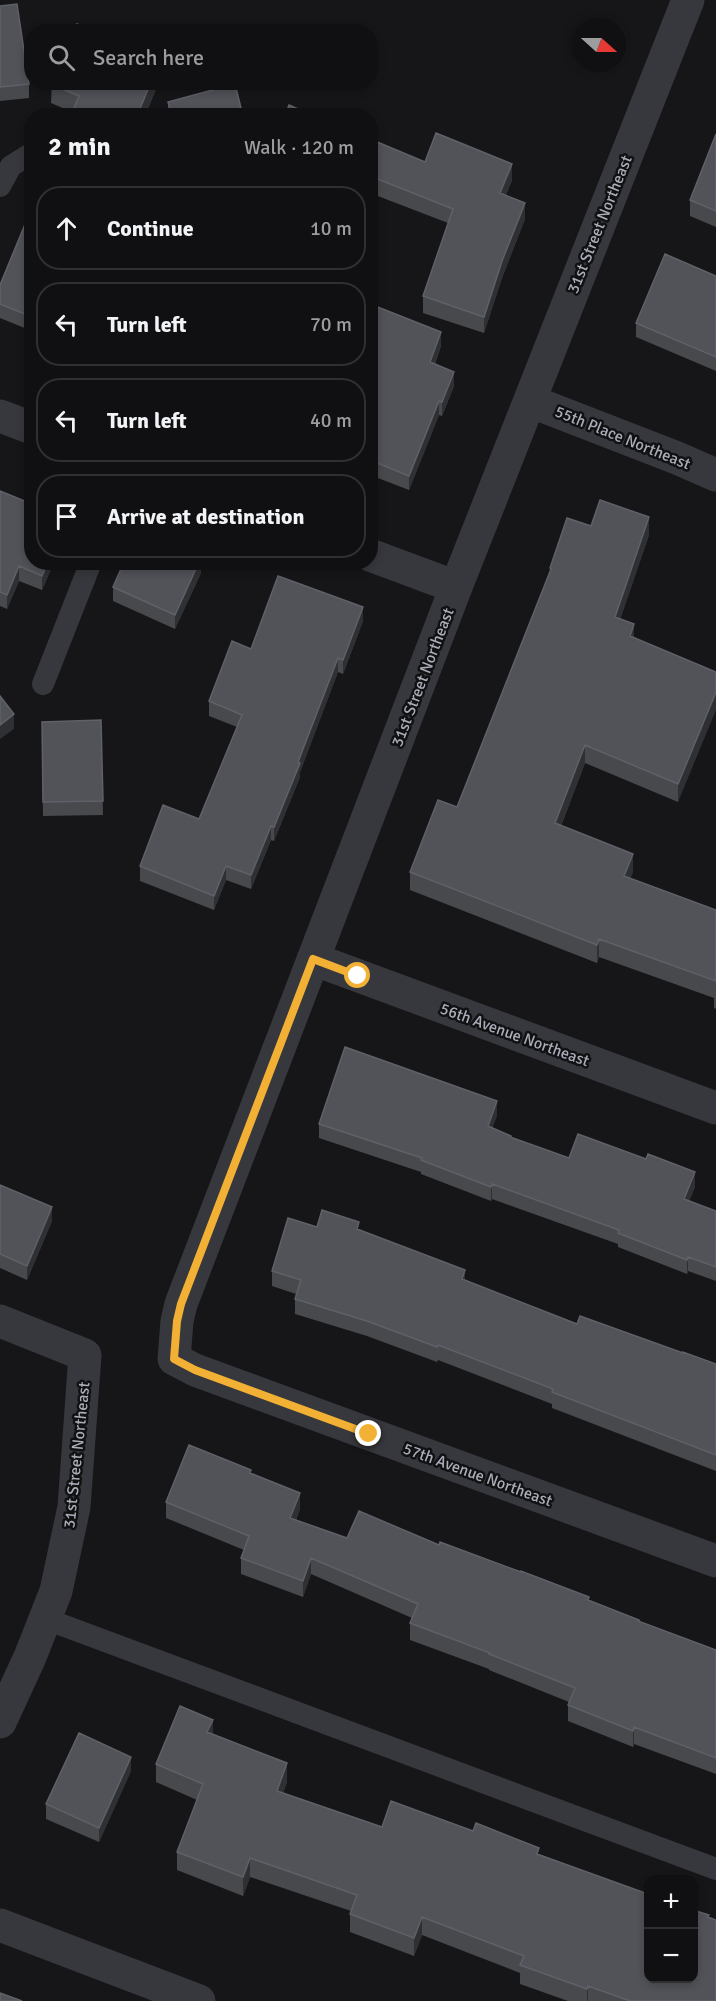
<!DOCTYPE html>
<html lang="en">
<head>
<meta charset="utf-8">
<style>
  :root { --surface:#101012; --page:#19191b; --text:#f1f3f6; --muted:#9c9d9f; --line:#303032 }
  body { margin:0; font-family:Signika,sans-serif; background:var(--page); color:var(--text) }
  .controls { position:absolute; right:18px; bottom:18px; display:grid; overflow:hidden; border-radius:12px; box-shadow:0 3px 9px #0003 }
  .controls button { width:54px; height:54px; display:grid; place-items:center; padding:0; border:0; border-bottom:2px solid var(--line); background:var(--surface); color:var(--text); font:30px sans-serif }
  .compass { position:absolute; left:572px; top:18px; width:54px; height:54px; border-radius:50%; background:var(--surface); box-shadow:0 3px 9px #0003; rotate:111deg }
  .stop { position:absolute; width:18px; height:18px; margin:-14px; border:4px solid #f2b134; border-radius:50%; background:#fff }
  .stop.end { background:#f2b134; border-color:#fff; box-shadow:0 2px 6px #0008 }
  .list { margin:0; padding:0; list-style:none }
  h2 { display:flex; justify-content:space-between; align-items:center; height:78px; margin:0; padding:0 24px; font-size:26px }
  h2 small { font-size:20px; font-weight:400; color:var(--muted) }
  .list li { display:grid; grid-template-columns:39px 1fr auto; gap:18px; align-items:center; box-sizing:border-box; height:84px; margin:0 12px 12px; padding:0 12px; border:2px solid var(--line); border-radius:24px }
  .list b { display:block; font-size:22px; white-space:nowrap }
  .list em { font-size:20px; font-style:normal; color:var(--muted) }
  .icon { flex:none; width:33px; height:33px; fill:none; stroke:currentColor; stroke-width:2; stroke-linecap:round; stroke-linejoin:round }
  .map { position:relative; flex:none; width:716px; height:2001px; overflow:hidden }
  .search { position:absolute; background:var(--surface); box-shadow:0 3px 9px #0003; left:24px; top:24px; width:354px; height:66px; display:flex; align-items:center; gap:15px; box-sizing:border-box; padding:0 21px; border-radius:24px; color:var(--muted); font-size:22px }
  .panel { position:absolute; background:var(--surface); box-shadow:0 3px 9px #0003; left:24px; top:108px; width:354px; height:462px; border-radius:24px }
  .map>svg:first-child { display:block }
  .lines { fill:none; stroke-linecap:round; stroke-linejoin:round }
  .lane { stroke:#37383d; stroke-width:22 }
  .street { stroke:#37383d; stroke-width:33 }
  .wall { fill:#47494d }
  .shaded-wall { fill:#2f3033 }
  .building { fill:#525359; stroke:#5f6168; stroke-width:1.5 }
  .route { stroke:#f2b134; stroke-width:8 }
  .labels { text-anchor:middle; stroke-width:5; stroke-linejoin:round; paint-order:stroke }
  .street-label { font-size:16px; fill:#a8adb8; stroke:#111113 }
</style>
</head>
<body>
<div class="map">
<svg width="716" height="2001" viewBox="0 0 716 2001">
  <rect width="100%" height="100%" fill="#161618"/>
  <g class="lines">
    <path class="lane" d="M0 186 11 166 32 153
      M43 684 91 562
      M46 1619 716 1869"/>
    <path class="street" d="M688 0 456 587 181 1304 177 1321 174 1359 195 1370 716 1561
      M530 401 677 458 716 475
      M0 416 32 428
      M370 555 456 587
      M313 959 716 1108
      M0 1321 85 1355 74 1507 56 1591 30 1657 0 1722
      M0 1925 199 2001"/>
  </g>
  <path class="wall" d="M0 6 29 84V98L0 101Z
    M52 82H159L145 116 72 112 51 103Z
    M168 102 243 116H168Z
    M716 134V227L690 216V200Z
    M370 139 425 162 512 180 506 195 525 219 502 278 484 333 423 313V296L448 223 370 193Z
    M32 224V331L0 318V285Z
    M716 276V371L636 337V323Z
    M370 304 441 346 435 364 454 386 442 416 439 415 409 490 370 475Z
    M0 491 32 562H54L42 590 19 581 7 609 0 606Z
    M591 526 649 535 620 619 634 638 716 672 678 802 585 763 561 826 633 872 630 879 716 910V1009L714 1008V998L599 957 597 963 410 890V872L457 807 550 574V568Z
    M201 562V573L175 629 113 601V587Z
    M363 621 343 674 338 672 300 772V777L274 841 271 840 251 889 226 880 214 910 140 881V866L199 819 237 727 209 716V701L251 649Z
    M101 720 103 815 43 816 42 722Z
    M497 1115 492 1128 511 1137 569 1158 695 1187 689 1201 716 1211V1281L688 1271 687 1274 618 1247V1244L492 1199 491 1201 421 1174V1172L319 1138V1124Z
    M0 1185 52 1221 27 1280 0 1268Z
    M317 1227 359 1229 465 1281 577 1324 683 1353 716 1364V1471L552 1408V1404L438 1360 437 1362 367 1336 295 1314V1299L296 1294 272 1286V1271Z
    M251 1474 300 1509 296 1520 347 1538 439 1545 589 1601 639 1622 716 1650V1774L634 1744 633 1747 568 1721V1705L569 1702 489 1670V1669L410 1640V1623L412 1618 311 1574 303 1597 241 1574V1558L244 1550 166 1518V1502Z
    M213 1734 287 1782 283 1793 382 1827 539 1855 709 1917 716 2001H568L520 1984V1973L422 1935 414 1956 350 1932V1914L351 1911 250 1877 243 1896 177 1870V1852L197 1800 156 1782V1764Z
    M131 1771 99 1842 46 1819V1804Z"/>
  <path class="shaded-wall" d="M151 82H159L145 116H137Z
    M512 164V180L500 210V193Z
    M525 203V219L502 278 484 333V317L502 261Z
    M441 332V346L430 377V362Z
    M454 372V386L442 416V402Z
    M439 401V415L409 490V476Z
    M649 517V535L615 635V617Z
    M48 562H54L42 590V576Z
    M199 562H201V573L175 629V615Z
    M19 566V581L7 609V595Z
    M363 607V621L343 674V660Z
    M634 624V642L630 636Z
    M338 658V672L300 772V777L274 841V827Z
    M716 692V710L678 802V784Z
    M14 714V729L0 739V725Z
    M585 745V763L555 841V823Z
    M271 826V840L251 889V875Z
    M633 854V872L624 894V876Z
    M226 866V880L214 910V896Z
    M599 939V957L597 963V945Z
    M497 1101V1115L488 1140V1126Z
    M695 1172V1187L684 1213V1199Z
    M492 1184V1199L491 1201V1187Z
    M52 1207V1221L27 1280V1266Z
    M688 1257V1271L687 1274V1260Z
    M465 1270V1285L462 1279Z
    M300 1493V1509L290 1534V1518Z
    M311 1558V1574L303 1597V1581Z
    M213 1720V1738L207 1732Z
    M634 1727V1744L633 1747V1731Z
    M131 1757V1771L99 1842V1828Z
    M287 1763V1782L277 1809V1791Z
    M250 1858V1877L243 1896V1877Z
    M422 1917V1935L414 1956V1938Z
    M588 1986V2001H587V1989Z"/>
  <path class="building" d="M17 4 29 84 0 87V6Z
    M77 24 96 32H74Z
    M52 82H151L137 116H71L79 96 51 84Z
    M235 84 243 116H172L168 102Z
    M289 105 314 116H285Z
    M436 133 512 164 500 193 525 203 502 261 484 317 423 296 453 209 370 176V139L425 162Z
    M716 134V211L690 200Z
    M26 222 32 224V317L0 304V285Z
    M665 254 716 276V357L636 323Z
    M370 304 441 332 430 362 454 372 442 402 439 401 409 476 370 460Z
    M0 491 32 504V562H48L42 576 19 566 7 595 0 592Z
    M600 500 649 517 615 617 634 624 630 636 716 672V692L678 784 585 745 555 823 633 854 624 876 716 910V981L599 939 597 945 410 872 438 800 457 807 551 569 550 568 567 518 591 526Z
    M124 562H199L175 615 113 587Z
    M278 576 363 607 343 660 338 658 298 762 300 763 274 827 271 826 251 875 226 866 214 896 140 866 163 805 199 819 242 715 209 701 232 641 251 649Z
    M0 696 14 714 0 725Z
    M101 720 103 801 43 802 42 722Z
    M345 1047 497 1101 488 1126 511 1136 510 1137 569 1158 578 1134 646 1159 648 1154 695 1172 684 1199 716 1211V1267L688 1257 687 1260 618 1233 619 1230 492 1184 491 1187 421 1160 422 1158 319 1124Z
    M0 1185 52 1207 27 1266 0 1254Z
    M322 1210 359 1222 357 1229 465 1270 462 1279 577 1324 580 1316 683 1353V1352L716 1364V1455L552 1392 553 1389 438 1345 437 1347 367 1321 295 1299 301 1280 272 1271 288 1218 317 1227Z
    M189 1445 251 1470 250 1473 300 1493 290 1518 347 1538 359 1511 439 1545 440 1542 521 1572V1571L589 1597 588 1600 639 1620 638 1621 716 1650V1758L634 1727 633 1731 568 1705 575 1688 489 1654 490 1653 410 1623 418 1604 311 1558 303 1581 241 1558 249 1536 166 1502Z
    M180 1706 213 1720 207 1732 287 1763 277 1791 382 1827 391 1801 473 1831 476 1823 539 1848 537 1854 648 1894V1978H693V1910L709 1915 708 1917 716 1920V2001H630L588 1986 587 1989 520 1965 524 1956 422 1917 414 1938 350 1914 357 1895 250 1858 243 1877 177 1852 203 1784 156 1764Z
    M79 1733 131 1757 99 1828 46 1804Z
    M0 1993 22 2001H0Z"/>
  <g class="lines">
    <path class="route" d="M358 976 313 959 181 1304 177 1321 174 1359 195 1370 369 1434"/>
  </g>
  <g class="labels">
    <g class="street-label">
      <text transform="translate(599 224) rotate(-68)" y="6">31st Street Northeast</text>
      <text transform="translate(623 437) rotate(22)" y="6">55th Place Northeast</text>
      <text transform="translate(422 677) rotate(-69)" y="6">31st Street Northeast</text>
      <text transform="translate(515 1034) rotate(20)" y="6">56th Avenue Northeast</text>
      <text transform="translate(76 1455) rotate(-84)" y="6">31st Street Northeast</text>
      <text transform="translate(478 1474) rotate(20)" y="6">57th Avenue Northeast</text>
    </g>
  </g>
</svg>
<div class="controls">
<button>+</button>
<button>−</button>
</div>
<svg class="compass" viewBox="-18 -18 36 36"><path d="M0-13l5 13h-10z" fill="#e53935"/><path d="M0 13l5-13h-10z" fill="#9c9d9f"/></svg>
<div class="stop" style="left:358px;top:976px"></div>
<div class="stop end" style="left:369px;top:1434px"></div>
<div class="search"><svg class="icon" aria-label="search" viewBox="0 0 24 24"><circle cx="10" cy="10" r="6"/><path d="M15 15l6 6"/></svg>Search here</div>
<section class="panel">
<h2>2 min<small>Walk · 120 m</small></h2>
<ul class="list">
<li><svg class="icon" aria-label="ahead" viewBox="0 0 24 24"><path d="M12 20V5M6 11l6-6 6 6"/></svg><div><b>Continue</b></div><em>10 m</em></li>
<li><svg class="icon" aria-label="left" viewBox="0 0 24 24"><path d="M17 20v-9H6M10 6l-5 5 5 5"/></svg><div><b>Turn left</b></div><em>70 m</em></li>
<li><svg class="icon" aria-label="left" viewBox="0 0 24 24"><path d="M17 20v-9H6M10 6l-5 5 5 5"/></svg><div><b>Turn left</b></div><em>40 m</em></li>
<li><svg class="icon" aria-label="arrive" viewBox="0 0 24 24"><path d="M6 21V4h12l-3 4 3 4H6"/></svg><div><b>Arrive at destination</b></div></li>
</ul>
</section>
</div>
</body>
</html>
